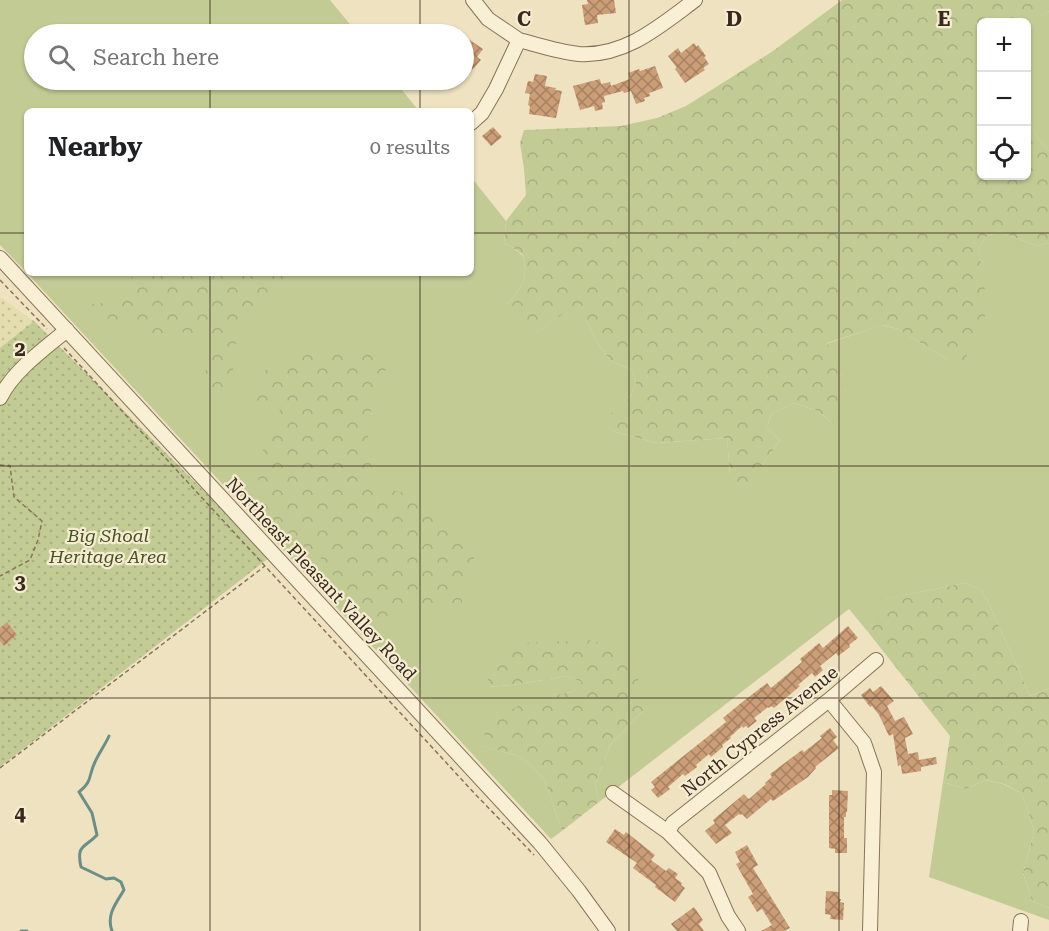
<!DOCTYPE html>
<html lang="en">
<head>
<meta charset="utf-8">
<style>
  :root { --surface:#fff; --page:#f6f6f6; --text:#202124; --muted:#757577; --line:#e0e0e0 }
  body { margin:0; font-family:"Roboto Serif",serif; background:var(--page); color:var(--text) }
  .controls { position:absolute; right:18px; top:18px; display:grid; overflow:hidden; border-radius:9px; box-shadow:0 2px 4px #0004 }
  .controls button { width:54px; height:54px; display:grid; place-items:center; padding:0; border:0; border-bottom:2px solid var(--line); background:var(--surface); color:var(--text); font:30px sans-serif }
  .list { margin:0; padding:0; list-style:none }
  h2 { display:flex; justify-content:space-between; align-items:center; height:78px; margin:0; padding:0 24px; font-size:26px }
  h2 small { font-size:20px; font-weight:400; color:var(--muted) }
  .icon { flex:none; width:33px; height:33px; fill:none; stroke:currentColor; stroke-width:2; stroke-linecap:round; stroke-linejoin:round }
  .map { position:relative; flex:none; width:1049px; height:931px; overflow:hidden }
  .search { position:absolute; background:var(--surface); box-shadow:0 2px 4px #0004; left:24px; top:24px; width:450px; height:66px; display:flex; align-items:center; gap:15px; box-sizing:border-box; padding:0 21px; border-radius:33px; color:var(--muted); font-size:22px }
  .panel { position:absolute; background:var(--surface); box-shadow:0 2px 4px #0004; left:24px; top:108px; width:450px; height:168px; border-radius:9px }
  .map>svg:first-child { display:block }
  .farmland { fill:url(#farmland-dots) }
  .grass { fill:#c3cb95 }
  .forest { fill:url(#forest-crowns) }
  .park { fill:url(#park-dots) }
  .lines { fill:none; stroke-linecap:round; stroke-linejoin:round }
  .stream { stroke:#6b8e86; stroke-width:3 }
  .building { fill:url(#building-cross-hatch) }
  .minor-casing { stroke:#877359; stroke-width:16 }
  .path { stroke:#877359; stroke-width:1.5; stroke-dasharray:4.5 3; stroke-linecap:butt }
  .minor { stroke:#f8efd4; stroke-width:14 }
  .grid { fill:none; stroke:#372a1d; stroke-width:1.5; stroke-opacity:0.55 }
  .labels { text-anchor:middle; stroke-width:4.5; stroke-linejoin:round; paint-order:stroke }
  .park-label { font-size:18px; font-style:italic; fill:#455324; stroke:#f5ecd1 }
  .street-label { font-size:18px; fill:#372a1d; stroke:#f5ecd1 }
  .grid-label { font-size:20px; text-anchor:middle; font-weight:bold; fill:#372a1d; stroke:#f5ecd1; stroke-width:4.5; stroke-linejoin:round; paint-order:stroke }
</style>
</head>
<body>
<div class="map">
<svg width="1049" height="931" viewBox="0 0 1049 931">
  <defs>
    <pattern id="farmland-dots" width="8" height="8" patternUnits="userSpaceOnUse" patternTransform="scale(1.5)"><rect width="8" height="8" fill="#e3ddaf"/><path d="M2 2h.1M6 6h.1" fill="none" stroke="#c3be96" stroke-width="1.8" stroke-linecap="round"/></pattern>
    <pattern id="forest-crowns" width="20" height="18" patternUnits="userSpaceOnUse" patternTransform="scale(1.5)"><rect width="20" height="18" fill="#c3cb95"/><path d="M2 6a3 3 0 1 1 6 0M12 15a3 3 0 1 1 6 0" fill="none" stroke="#a8ae80"/></pattern>
    <pattern id="park-dots" width="8" height="8" patternUnits="userSpaceOnUse" patternTransform="scale(1.5)"><rect width="8" height="8" fill="#c3cb95"/><path d="M2 2h.1M6 6h.1" fill="none" stroke="#a8ae80" stroke-width="1.8" stroke-linecap="round"/></pattern>
    <pattern id="building-cross-hatch" width="8" height="8" patternUnits="userSpaceOnUse" patternTransform="scale(1.5)"><rect width="8" height="8" fill="#cc9e77"/><path d="M0 0l8 8M0 8l8-8" fill="none" stroke="#a68161"/></pattern>
  </defs>
  <rect width="100%" height="100%" fill="#eee2c1"/>
  <path class="farmland" d="M0 297 34 321 0 348Z"/>
  <path class="grass" d="M0 0H330L358 34H34V80H394L419 111H27V273L0 245Z
    M1049 11V151L1040 141 1027 122 1026 27Z
    M471 177 506 221 504 243 512 247 523 256C528 280 523 285 508 304L537 332 573 306 588 324 600 347 611 361 632 370 636 382 631 396 604 421 615 432 657 443 727 438 730 475 761 467 780 440 767 428 771 414 794 403 818 411 832 423 842 377 826 344 882 325 898 329 948 360 986 308 978 249 987 236 999 232 1038 246 1049 243V688L1030 696 990 606 982 591 965 583 885 599 868 632 849 609 599 802 595 785 610 745 643 711 594 640 488 687 512 685 567 676 583 682 573 692 553 695 482 746 516 755 529 763 545 781 562 831 551 839 27 273H471Z
    M985 780 1003 784 1021 793 1027 807 1034 832 1023 873 1032 901 1049 908V920L929 877 943 782 966 789Z"/>
  <path class="forest" d="M842 0H1049V11L1027 27 1026 22H982V176H1026L1027 122 1040 141 1049 151V243L1038 246 999 232 987 236 978 249C981 267 986 288 986 306 986 327 974 347 962 362L948 360 898 329 883 325 827 343 842 377 843 393 840 417 832 423 818 411 794 403 771 414 767 428 780 440 761 467V481L752 491 741 498 730 475 727 438 657 443 615 432 603 421 631 396 636 382 632 370 611 361 600 347 588 324 573 307 537 332 527 331 515 319 508 304C523 285 528 280 523 255L512 247 504 243 506 221 526 195 524 169 520 143 524 130 621 126 657 118 686 106 773 51Z
    M132 273H287L286 279C272 293 250 314 240 332 237 338 234 351 233 358 231 377 240 386 223 401L215 400 205 375 209 346 208 337 171 330 160 339 153 341 117 320 92 316 91 304 116 302C123 294 133 284 132 273Z
    M336 343 393 360 377 383 370 415 367 447 376 487C386 490 399 490 409 495 434 506 460 527 477 548L460 610 427 606 409 610 395 615 377 617 361 610 349 599 323 560 283 532 265 508 260 490 256 464 279 419 280 404 271 396 263 407 253 408 251 397 270 362 294 360Z
    M965 583 982 591 990 606 1030 696 1049 688V908L1032 901 1023 873 1034 832 1027 807 1021 793 1004 784 985 780 966 789 943 782 950 736 868 632 884 599Z
    M594 640 634 668 643 692V711L610 745 595 785 599 802 562 831 545 781 529 763 516 755 481 746 487 727 507 712 529 700 553 695 573 692 582 682 567 676 512 685 487 687 489 669 502 652 518 643Z"/>
  <path class="park" d="M34 321 270 557 0 767V348Z"/>
  <g class="lines">
    <path class="stream" d="M109 736C105 745 99 753 95 762 88 776 93 781 79 792L92 813 97 835C85 848 76 844 81 867L106 879 114 878 121 882 124 890C116 903 106 915 112 931
      M21 931H27"/>
  </g>
  <path class="building" d="M587 0H614L616 13 597 15 598 23 585 25 582 5 588 4Z
    M464 36 483 49 477 57 481 60 472 70 464 63Z
    M694 43 697 47 698 45 706 56 704 57 709 64 703 68 705 70 685 83 675 69 677 68 668 56 678 48 681 53Z
    M655 66 663 88 649 93 650 96 644 98 645 101 636 104 631 91 624 93 623 91 604 96 605 102 602 103 603 109 595 111 594 106 580 110 573 86 600 79 601 84 610 82 611 86 630 79 628 73 639 69 640 71Z
    M535 74 547 76 545 86 556 88 555 90 562 91 556 118 529 114 530 106 528 105 530 94 525 93 528 81 533 82Z
    M493 127 502 137 491 146 482 136Z
    M7 622 17 635 4 646 0 641V628Z
    M848 626 858 638 849 645 850 647 838 656 836 653 820 666 823 670 815 677 812 673 798 685 800 686 774 708 771 706 769 708 768 707 754 718 757 721 748 728 746 726 743 728 742 726 730 737 731 738 722 745 723 747 711 757 709 754 696 765 697 767 685 776 683 774 668 787 670 789 658 798 651 790 655 787 651 782 726 722 723 718 741 703 767 683 771 688 802 662 800 659 819 643 823 648Z
    M881 686 894 701 887 706 895 721 904 717 913 734 905 738 908 754 918 752 919 760 936 757 937 764 921 767V771L902 774 901 765 898 766 893 734 889 736 879 715 872 706 870 707 861 695 870 688 873 692Z
    M830 728 837 737 833 740 839 748 815 767 816 768 808 777 773 801 771 799 747 819 742 814 740 815 739 814 725 825 732 833 716 844 705 831 715 823 713 820 744 794 749 799 766 784 765 783 772 777 770 774 802 750 804 752 822 738 820 736Z
    M832 790 848 791 847 812H846V817H844V838H847V853H835V849L829 848V795H832Z
    M615 829 624 835 626 832 655 855 651 860 666 871 669 868 678 874 675 878 682 883 681 885 685 888 675 902 655 887 656 885 633 868 637 863 606 842Z
    M747 845 758 865 753 868 790 928 784 931H761L772 925 762 909 757 912 748 897 753 894 736 864 740 862 735 852Z
    M826 891 839 892V899H841L840 902 844 903 843 920 830 919 831 915 825 914Z
    M694 907 703 920 699 924 704 931H677L671 924Z"/>
  <g class="lines">
    <g class="minor-casing">
      <path id="minor" d="M473 0 488 19 519 40
        M471 123 482 113 496 89 519 40C538 45 559 52 579 54 625 57 660 26 695 0
        M0 258 540 843 579 891 608 931
        M0 398C13 371 44 349 67 330
        M829 700 864 743 874 772 870 931
        M613 793 668 832 709 873 728 916 738 931
        M668 832 673 823 829 700 876 660
        M1020 931 1021 921"/>
    </g>
    <path class="path" d="M0 280 47 329
      M64 348 476 795 534 855
      M0 465 10 466 14 497 42 521 38 540 30 560 0 576
      M0 768 265 566"/>
    <use href="#minor" class="minor"/>
  </g>
  <path class="grid" d="M210 0V34M420 0V34M629 0V931M839 0V931M210 80V111M420 80V111M0 233H27M471 233H1049M210 273V931M420 273V931M0 466H1049M0 698H1049"/>
  <g class="labels">
    <g class="park-label">
      <text x="108" y="542">Big Shoal<tspan x="108" dy="21">Heritage Area</tspan></text>
    </g>
    <g class="street-label">
      <text transform="translate(321 579) rotate(47)" y="6">Northeast Pleasant Valley Road</text>
      <text transform="translate(760 731) rotate(-39)" y="6">North Cypress Avenue</text>
    </g>
  </g>
  <g class="grid-label">
    <text x="524" y="26">C</text>
    <text x="734" y="26">D</text>
    <text x="944" y="26">E</text>
    <text x="20" y="356">2</text>
    <text x="20" y="589">3</text>
    <text x="20" y="821">4</text>
  </g>
</svg>
<div class="controls">
<button>+</button>
<button>−</button>
<button><svg class="icon" aria-label="locate" viewBox="0 0 24 24"><circle cx="12" cy="12" r="6"/><path d="M12 2v4M12 18v4M2 12h4M18 12h4"/></svg></button>
</div>
<div class="search"><svg class="icon" aria-label="search" viewBox="0 0 24 24"><circle cx="10" cy="10" r="6"/><path d="M15 15l6 6"/></svg>Search here</div>
<section class="panel">
<h2>Nearby<small>0 results</small></h2>
<ul class="list">
</ul>
</section>
</div>
</body>
</html>
